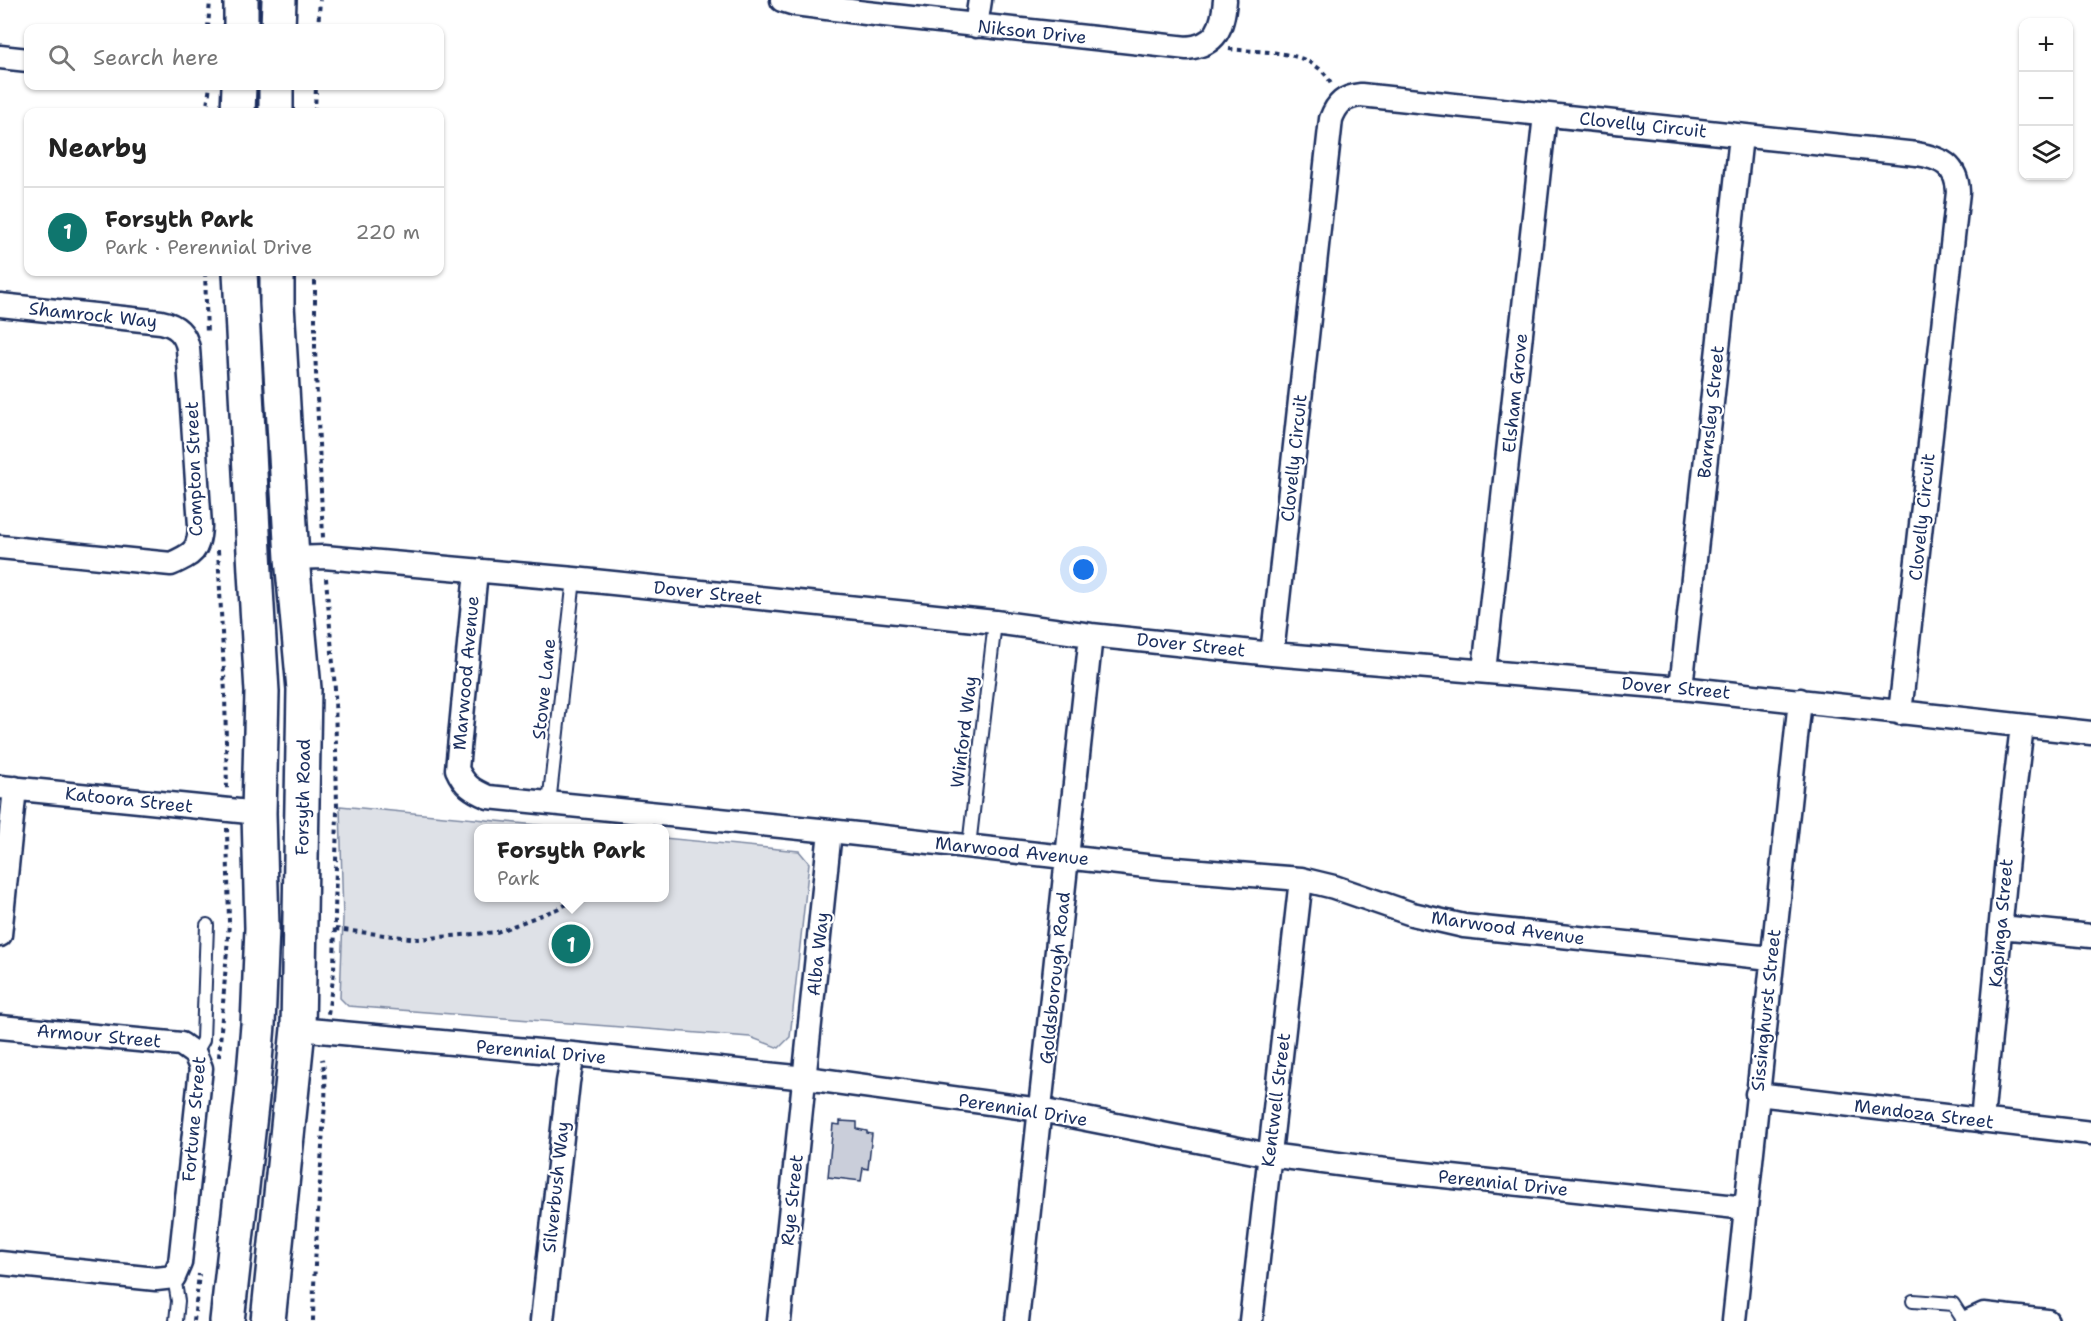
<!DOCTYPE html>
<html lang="en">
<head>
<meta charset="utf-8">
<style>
  :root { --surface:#fff; --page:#f2f2f2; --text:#222; --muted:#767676; --line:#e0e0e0; --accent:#0f766e }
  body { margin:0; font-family:"Shantell Sans",sans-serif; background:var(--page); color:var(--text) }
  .controls { position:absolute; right:18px; top:18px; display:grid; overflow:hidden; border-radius:12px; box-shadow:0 2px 4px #0004 }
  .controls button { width:54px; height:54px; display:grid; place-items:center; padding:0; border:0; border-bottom:2px solid var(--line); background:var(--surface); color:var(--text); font:30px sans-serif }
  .you { position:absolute; left:1084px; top:570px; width:21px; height:21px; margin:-15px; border:4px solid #fff; border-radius:50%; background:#1a73e8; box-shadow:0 0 0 9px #1a73e833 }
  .badge { display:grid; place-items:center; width:39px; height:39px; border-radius:50%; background:var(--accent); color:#fff; font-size:20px; font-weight:700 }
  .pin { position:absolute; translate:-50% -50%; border:3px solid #fff; box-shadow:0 2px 6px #0006 }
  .popup { position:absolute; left:474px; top:824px; width:195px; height:78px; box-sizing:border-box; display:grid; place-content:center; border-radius:12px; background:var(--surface); filter:drop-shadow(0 2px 4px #0005); font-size:20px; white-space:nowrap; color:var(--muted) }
  .popup b { font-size:22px; color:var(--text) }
  .popup::after { content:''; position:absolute; left:50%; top:100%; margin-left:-12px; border:12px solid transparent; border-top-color:var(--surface) }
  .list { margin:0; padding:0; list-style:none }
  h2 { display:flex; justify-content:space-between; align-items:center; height:78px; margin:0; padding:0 24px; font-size:26px }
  h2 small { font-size:20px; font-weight:400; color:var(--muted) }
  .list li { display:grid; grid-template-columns:39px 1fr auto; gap:18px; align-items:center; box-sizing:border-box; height:90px; padding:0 24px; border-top:2px solid var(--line) }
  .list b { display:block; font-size:22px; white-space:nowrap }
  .list p { margin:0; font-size:20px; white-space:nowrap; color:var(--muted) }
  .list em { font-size:20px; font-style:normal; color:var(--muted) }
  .icon { flex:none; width:33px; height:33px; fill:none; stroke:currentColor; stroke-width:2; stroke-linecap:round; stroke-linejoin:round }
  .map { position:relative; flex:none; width:2091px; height:1321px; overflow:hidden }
  .search { position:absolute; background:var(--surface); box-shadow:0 2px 4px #0004; left:24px; top:24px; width:420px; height:66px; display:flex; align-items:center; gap:15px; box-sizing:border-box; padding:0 21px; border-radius:12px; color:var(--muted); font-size:22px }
  .panel { position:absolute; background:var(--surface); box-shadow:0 2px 4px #0004; left:24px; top:108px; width:420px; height:168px; border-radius:12px }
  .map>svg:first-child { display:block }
  .green { fill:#dee1e7; stroke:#7c88a2; stroke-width:1.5 }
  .building { fill:#caceda; stroke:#1b2f5e; stroke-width:1.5 }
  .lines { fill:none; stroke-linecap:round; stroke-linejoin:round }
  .lane-casing { stroke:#1b2f5e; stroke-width:16 }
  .street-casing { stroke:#1b2f5e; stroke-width:27 }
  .highway-casing { stroke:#1b2f5e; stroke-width:38 }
  .path { stroke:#1b2f5e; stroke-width:4; stroke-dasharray:4.5 4.5; stroke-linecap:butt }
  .lane { stroke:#fff; stroke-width:12 }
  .street { stroke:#fff; stroke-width:22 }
  .highway { stroke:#fff; stroke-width:33 }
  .labels { text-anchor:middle; stroke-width:4.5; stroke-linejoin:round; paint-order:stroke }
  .street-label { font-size:18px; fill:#1b2f5e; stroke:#fff }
</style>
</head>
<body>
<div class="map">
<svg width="2091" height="1321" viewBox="0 0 2091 1321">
  <rect width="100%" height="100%" fill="#fff"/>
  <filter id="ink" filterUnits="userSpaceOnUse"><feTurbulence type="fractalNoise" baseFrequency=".0167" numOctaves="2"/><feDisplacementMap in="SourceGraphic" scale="12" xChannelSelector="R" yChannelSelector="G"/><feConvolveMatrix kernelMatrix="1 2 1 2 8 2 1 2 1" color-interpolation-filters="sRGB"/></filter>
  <g filter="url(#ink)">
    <path class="green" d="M340 806 568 828H478V898H664V838L799 851 809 863 790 1037 779 1048 750 1037 348 1006 340 998 343 919Z"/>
    <path class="building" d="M840 1121 857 1122V1129L867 1131V1133L872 1134 868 1169 863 1168 861 1181 828 1177 833 1124 840 1125Z"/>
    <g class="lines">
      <g class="lane-casing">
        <path id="lane" d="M549 804 574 579
          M969 846 995 622
          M195 1054 203 1040 207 925
          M174 1277 178 1301 176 1321
          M1913 1301 1953 1304 1964 1321"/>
      </g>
      <g class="street-casing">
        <path id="street" d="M782 0 795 4 866 13 1187 48C1217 45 1223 27 1225 0
          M976 26 980 0
          M0 57 28 60
          M0 305 161 322C176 325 185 333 188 348L200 526C199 551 193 554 171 564L0 547
          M292 558 324 557 574 579 995 622 1091 635 1272 654 1681 688 2091 733
          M476 571 457 769C464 785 472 790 488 797L830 831 1164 868 1301 879 1334 887 1412 914 1464 926 1771 958
          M1272 654 1331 119C1337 103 1344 97 1361 95L1917 154C1941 158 1957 165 1958 192L1900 713
          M1484 671 1545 115
          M1681 688 1741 136
          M0 787 259 813
          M2001 927 2091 936
          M0 935 15 788
          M0 1027 181 1044 195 1054 201 1068 180 1263 174 1277 156 1279 0 1263
          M298 1029 573 1054 806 1078 1040 1110 1269 1155 1377 1169 1746 1208
          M1757 1094 2091 1133
          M1982 1121 2010 827 2022 726
          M542 1321 568 1082 573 1054
          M779 1321 830 831
          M1017 1321 1091 635
          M1251 1321 1301 879
          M1734 1321 1800 700
          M1969 1321 1984 1314 2047 1321"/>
      </g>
      <g class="highway-casing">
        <path id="highway" d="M241 28V0
          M278 28 279 0
          M276 86V112
          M238 112 239 86
          M227 1321 252 1097 258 1025 262 928 259 813 262 692 255 572 240 272
          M268 1321 298 1029 304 689 292 558 277 304V272"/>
      </g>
      <path class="path" d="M208 28 210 0
        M318 28 320 0
        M1229 49C1265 53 1314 48 1332 85
        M206 112 210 86
        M315 112 316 86
        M205 272 207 335
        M315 272V349L323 538
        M218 550 225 694 227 791
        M326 578 335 689 337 809 334 972 328 1014
        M335 929 418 939 497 932 557 909 580 898
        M219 1057 229 923 227 828
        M194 1321 199 1274
        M313 1321C314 1262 319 1204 322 1146 323 1115 329 1090 322 1059"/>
      <use href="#lane" class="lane"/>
      <use href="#street" class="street"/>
      <use href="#highway" class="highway"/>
    </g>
  </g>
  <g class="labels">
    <g class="street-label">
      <text transform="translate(1032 32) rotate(6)" y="6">Nikson Drive</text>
      <text transform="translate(1643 125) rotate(6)" y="6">Clovelly Circuit</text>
      <text transform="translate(93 315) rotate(6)" y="6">Shamrock Way</text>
      <text transform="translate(1515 393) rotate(-84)" y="6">Elsham Grove</text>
      <text transform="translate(1711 412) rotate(-84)" y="6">Barnsley Street</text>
      <text transform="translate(1294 458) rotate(-84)" y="6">Clovelly Circuit</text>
      <text transform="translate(194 469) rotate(-92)" y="6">Compton Street</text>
      <text transform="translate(1922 517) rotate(-84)" y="6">Clovelly Circuit</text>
      <text transform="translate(708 593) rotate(6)" y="6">Dover Street</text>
      <text transform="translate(1191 645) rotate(6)" y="6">Dover Street</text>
      <text transform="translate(466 673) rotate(-85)" y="6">Marwood Avenue</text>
      <text transform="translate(1676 688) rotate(5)" y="6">Dover Street</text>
      <text transform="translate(544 689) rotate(-84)" y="6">Stowe Lane</text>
      <text transform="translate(964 732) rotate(-83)" y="6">Winford Way</text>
      <text transform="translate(303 797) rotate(-89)" y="6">Forsyth Road</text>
      <text transform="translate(129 800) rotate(6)" y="6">Katoora Street</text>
      <text transform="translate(1012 851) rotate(6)" y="6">Marwood Avenue</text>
      <text transform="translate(2001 923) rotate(-85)" y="6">Kapinga Street</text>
      <text transform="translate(1508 928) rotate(8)" y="6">Marwood Avenue</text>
      <text transform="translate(818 954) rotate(-84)" y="6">Alba Way</text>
      <text transform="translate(1055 978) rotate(-84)" y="6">Goldsborough Road</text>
      <text transform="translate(1766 1010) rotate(-84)" y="6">Sissinghurst Street</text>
      <text transform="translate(99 1036) rotate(5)" y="6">Armour Street</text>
      <text transform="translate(541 1052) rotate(5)" y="6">Perennial Drive</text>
      <text transform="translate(1276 1100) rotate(-83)" y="6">Kentwell Street</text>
      <text transform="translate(1023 1110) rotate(9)" y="6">Perennial Drive</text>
      <text transform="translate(1924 1114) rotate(7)" y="6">Mendoza Street</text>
      <text transform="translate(194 1119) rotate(-85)" y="6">Fortune Street</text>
      <text transform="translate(1503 1183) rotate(6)" y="6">Perennial Drive</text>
      <text transform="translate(556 1187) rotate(-84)" y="6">Silverbush Way</text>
      <text transform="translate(792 1200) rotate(-84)" y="6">Rye Street</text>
    </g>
  </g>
</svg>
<div class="controls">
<button>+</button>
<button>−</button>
<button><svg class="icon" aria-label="layers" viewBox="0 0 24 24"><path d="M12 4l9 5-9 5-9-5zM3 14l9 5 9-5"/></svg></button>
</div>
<div class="you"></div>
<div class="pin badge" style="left:571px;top:944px">1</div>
<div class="popup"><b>Forsyth Park</b>Park</div>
<div class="search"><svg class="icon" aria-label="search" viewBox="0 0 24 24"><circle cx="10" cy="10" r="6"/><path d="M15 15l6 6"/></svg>Search here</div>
<section class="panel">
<h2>Nearby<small></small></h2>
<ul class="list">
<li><span class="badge">1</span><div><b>Forsyth Park</b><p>Park · Perennial Drive</p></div><em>220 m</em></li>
</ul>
</section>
</div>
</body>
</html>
